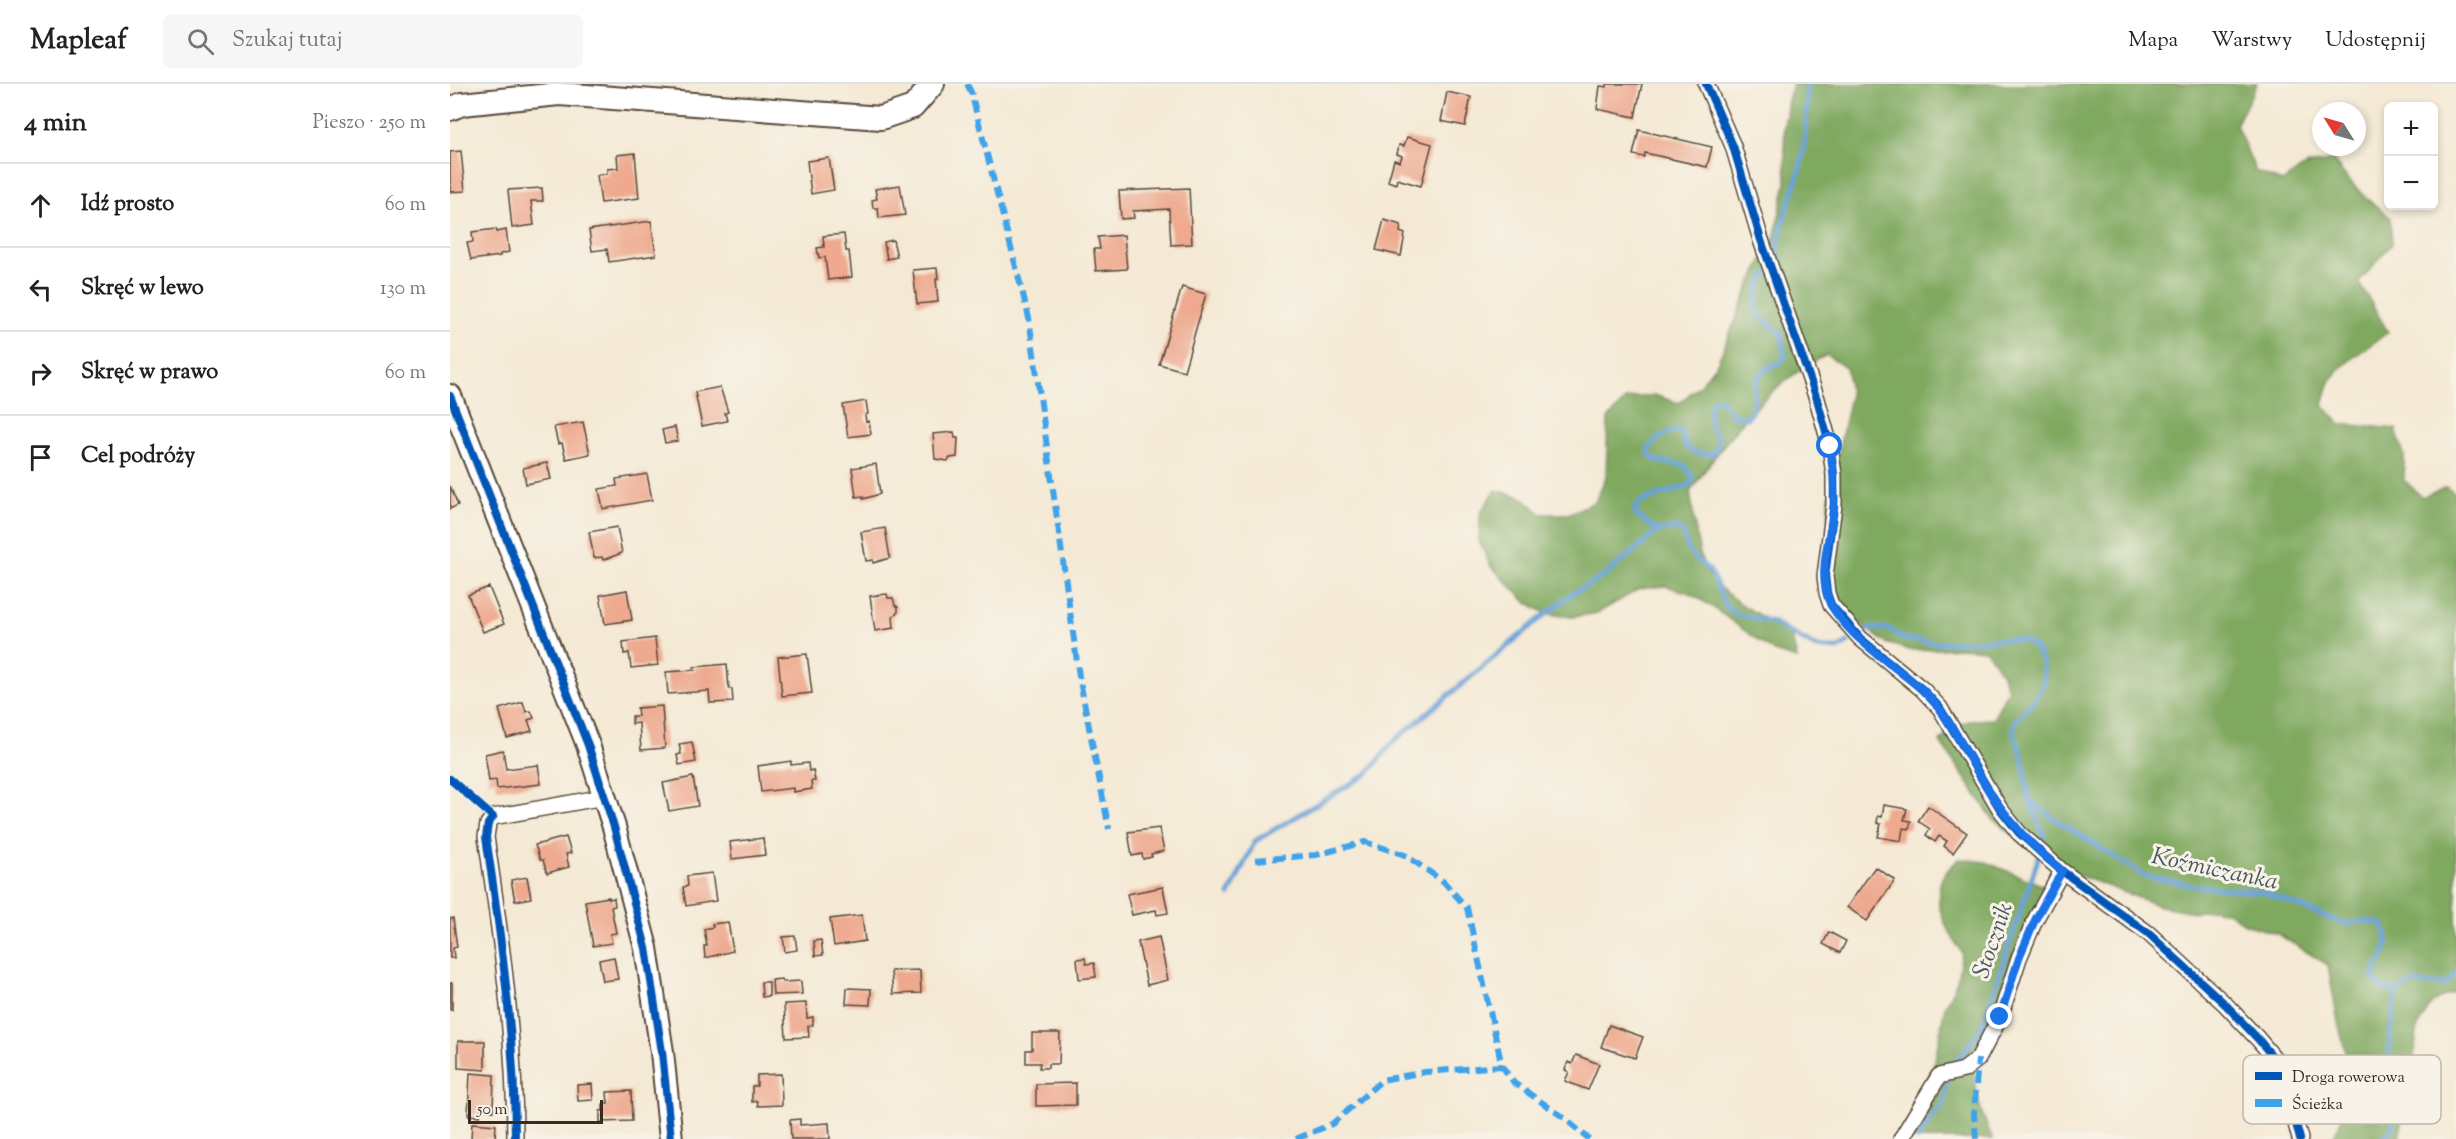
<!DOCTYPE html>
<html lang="pl">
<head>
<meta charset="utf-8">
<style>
  :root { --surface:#fff; --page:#f6f6f6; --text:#222; --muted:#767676; --line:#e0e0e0 }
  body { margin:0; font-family:"Sorts Mill Goudy",serif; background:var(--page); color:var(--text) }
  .controls { position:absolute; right:18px; top:18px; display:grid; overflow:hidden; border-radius:9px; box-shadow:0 3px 9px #0003 }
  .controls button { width:54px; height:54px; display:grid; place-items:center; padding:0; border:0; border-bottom:2px solid var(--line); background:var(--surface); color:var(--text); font:30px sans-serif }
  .compass { position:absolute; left:1862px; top:18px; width:54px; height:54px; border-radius:50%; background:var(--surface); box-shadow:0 3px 9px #0003; rotate:307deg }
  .scale { position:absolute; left:18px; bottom:15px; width:135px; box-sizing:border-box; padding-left:6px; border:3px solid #3b2a1e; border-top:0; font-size:16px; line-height:21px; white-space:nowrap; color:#3b2a1e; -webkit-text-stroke:4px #f7f3e8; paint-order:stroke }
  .stop { position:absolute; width:18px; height:18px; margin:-14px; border:4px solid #1a73e8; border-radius:50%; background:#fff }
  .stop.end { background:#1a73e8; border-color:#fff; box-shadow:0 2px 6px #0008 }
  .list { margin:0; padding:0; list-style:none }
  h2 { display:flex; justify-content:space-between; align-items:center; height:78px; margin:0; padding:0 24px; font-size:26px }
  h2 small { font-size:20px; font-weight:400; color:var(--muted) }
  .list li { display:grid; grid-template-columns:39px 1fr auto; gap:18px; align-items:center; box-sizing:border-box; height:84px; padding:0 24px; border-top:2px solid var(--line) }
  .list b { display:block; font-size:22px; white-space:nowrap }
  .list em { font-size:20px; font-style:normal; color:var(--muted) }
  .icon { flex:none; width:33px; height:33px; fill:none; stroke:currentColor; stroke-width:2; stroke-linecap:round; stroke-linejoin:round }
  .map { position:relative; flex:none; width:2006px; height:1055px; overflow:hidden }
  header { display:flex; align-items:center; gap:36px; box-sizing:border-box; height:84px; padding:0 30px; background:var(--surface); border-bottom:2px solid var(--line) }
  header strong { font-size:28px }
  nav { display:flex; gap:33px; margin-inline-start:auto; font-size:21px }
  .search { width:420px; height:54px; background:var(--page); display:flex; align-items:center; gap:15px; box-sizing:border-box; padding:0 21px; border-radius:9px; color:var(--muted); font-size:22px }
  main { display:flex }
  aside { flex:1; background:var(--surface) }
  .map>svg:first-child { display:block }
  .forest { fill:#80a960; stroke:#5e6a3f; stroke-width:1.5 }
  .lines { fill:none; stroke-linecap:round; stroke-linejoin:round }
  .stream { stroke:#67a1d7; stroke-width:5 }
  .building { fill:#eea98e }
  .street-casing { stroke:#574739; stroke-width:18 }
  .secondary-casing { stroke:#574739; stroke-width:26 }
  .street { stroke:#fff; stroke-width:15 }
  .secondary { stroke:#fff; stroke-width:22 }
  .quiet { stroke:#3fa3ea; stroke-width:6; stroke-dasharray:12 6; stroke-linecap:butt }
  .cycleway-casing { stroke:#f7f3e8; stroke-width:11 }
  .cycleway { stroke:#0057b8; stroke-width:8 }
  .route { stroke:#1a73e8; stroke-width:8 }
  .labels { text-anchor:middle; stroke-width:6; stroke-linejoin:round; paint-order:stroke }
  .water-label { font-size:24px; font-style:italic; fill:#4a545f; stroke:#f7f3e8 }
  .key { fill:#f7f3e8; stroke:#bfb7ab; stroke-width:1.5 }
  .key-label { font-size:16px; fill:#3b2a1e }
</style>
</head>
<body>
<header>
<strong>Mapleaf</strong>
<div class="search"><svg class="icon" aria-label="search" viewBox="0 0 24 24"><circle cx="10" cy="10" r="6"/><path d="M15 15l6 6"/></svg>Szukaj tutaj</div>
<nav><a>Mapa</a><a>Warstwy</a><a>Udostępnij</a></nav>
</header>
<main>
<aside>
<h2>4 min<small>Pieszo · 250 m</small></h2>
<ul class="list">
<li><svg class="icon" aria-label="ahead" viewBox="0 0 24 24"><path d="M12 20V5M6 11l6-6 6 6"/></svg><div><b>Idź prosto</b></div><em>60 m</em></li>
<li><svg class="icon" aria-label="left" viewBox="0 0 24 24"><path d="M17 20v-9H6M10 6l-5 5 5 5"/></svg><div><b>Skręć w lewo</b></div><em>130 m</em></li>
<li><svg class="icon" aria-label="right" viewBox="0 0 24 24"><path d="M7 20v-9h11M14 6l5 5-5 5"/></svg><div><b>Skręć w prawo</b></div><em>60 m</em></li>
<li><svg class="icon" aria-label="arrive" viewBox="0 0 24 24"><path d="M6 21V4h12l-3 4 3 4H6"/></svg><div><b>Cel podróży</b></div></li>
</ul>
</aside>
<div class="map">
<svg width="2006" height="1055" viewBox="0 0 2006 1055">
  <rect width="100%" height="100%" fill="#f7f3e8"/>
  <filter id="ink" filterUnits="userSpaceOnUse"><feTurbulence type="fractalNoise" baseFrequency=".0167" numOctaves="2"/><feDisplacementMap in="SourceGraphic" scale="12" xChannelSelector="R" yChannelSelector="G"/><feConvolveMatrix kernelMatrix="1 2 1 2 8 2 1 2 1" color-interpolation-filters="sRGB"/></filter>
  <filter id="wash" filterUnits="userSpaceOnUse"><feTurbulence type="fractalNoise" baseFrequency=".008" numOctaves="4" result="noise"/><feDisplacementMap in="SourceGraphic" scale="24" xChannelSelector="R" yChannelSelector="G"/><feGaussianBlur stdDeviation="1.35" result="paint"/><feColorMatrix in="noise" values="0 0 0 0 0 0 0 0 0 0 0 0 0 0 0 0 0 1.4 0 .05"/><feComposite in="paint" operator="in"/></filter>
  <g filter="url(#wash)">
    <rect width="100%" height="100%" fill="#f4e9d4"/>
    <path class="forest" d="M1343 0H1807L1786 41 1806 88 1832 98 1855 82 1883 76C1899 99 1917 116 1940 133L1942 160 1909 198 1938 248C1922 261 1888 281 1880 298 1877 305 1875 314 1873 321L1890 340 1946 345 1954 371V396L1972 413 1997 403 2006 410V908L1992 913 1981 920 1968 942 1961 993 1949 1055H1883L1901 1012 1902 993 1888 938 1878 881 1828 850 1795 840 1780 829 1763 825 1745 828 1710 822 1623 789 1570 757 1543 735 1490 658C1507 637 1516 636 1543 635L1558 605 1551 588 1536 566 1512 564 1460 566 1436 559 1394 528 1381 505 1378 420 1400 312 1397 285 1377 271C1317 299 1276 355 1240 408 1244 431 1246 466 1256 486 1270 513 1316 534 1341 550L1347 575 1324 568 1261 522 1240 509 1216 502 1189 505 1148 529 1122 533 1097 530 1076 518 1040 481 1029 456 1030 429 1046 406 1072 413 1091 430H1118L1145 418 1156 393 1158 335 1176 315 1204 311 1229 319 1250 301 1268 278 1300 201 1325 151 1336 99 1334 44 1338 16Z
      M1509 775 1535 778 1594 802 1525 972C1523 1004 1529 1026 1543 1055H1456L1485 976 1495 922 1507 897 1512 869C1499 848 1482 823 1491 797 1493 789 1503 781 1509 775Z"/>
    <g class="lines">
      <path class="stream" d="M1329 181C1323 150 1342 118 1349 88 1356 59 1357 29 1357 0
        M1317 190 1309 202 1305 229 1331 249 1335 274C1327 281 1314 284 1308 293 1300 306 1310 318 1297 334L1283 331 1270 315H1264C1256 331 1258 340 1268 355L1267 363 1263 370C1254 370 1241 370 1235 361 1233 357 1234 352 1231 347 1219 345 1203 357 1198 367 1206 389 1236 367 1243 396L1238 402 1192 417 1184 424 1186 431 1208 447 1226 444 1233 448 1239 468 1261 488 1275 521 1286 530 1322 538 1366 563 1388 565 1398 558
        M1416 547 1422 544 1440 545 1453 555 1487 559 1561 555 1575 557 1585 564 1592 578 1594 599 1581 620 1565 637 1563 647 1572 671 1579 716 1594 751 1593 759
        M1579 716 1609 738 1695 792 1746 802 1813 808 1894 840 1913 837 1932 840C1945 864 1932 870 1923 892L1929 903 1946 908 1963 899 1995 901 2006 890
        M779 811 805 757 917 690 944 657 1085 539 1120 511 1154 492 1208 447
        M1505 979 1531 945 1589 772
        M1468 1055 1480 1035 1494 1019 1497 999
        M1932 1055 1941 1047 1947 1021 1940 994 1939 962 1946 908"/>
    </g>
    <g id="blocks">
      <path class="building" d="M1157 0H1192L1185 33 1147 25 1150 2 1157 3Z
        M997 8 1021 13 1015 42 991 37Z
        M1189 46 1262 63 1257 83 1195 69 1194 73 1183 71Z
        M957 53 982 60 971 102 947 95 946 100 938 97 944 76 950 78 952 72 947 70 949 61 954 62Z
        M11 67 15 107 0 108V68Z
        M185 69 189 114 151 119 147 91 157 90V85L168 84 167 71Z
        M379 74 384 106 361 110 357 77Z
        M450 101 455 131 429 134 428 124H423L422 116 427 115 425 105Z
        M92 104 93 117H81L84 141 62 144 58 106Z
        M739 104 742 160 721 161 719 125 683 127 684 134 671 135 669 107Z
        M934 136 951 141 950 148 955 150 951 172 926 166Z
        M201 137 206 171 159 178 157 165 142 167 139 146Z
        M46 145 47 148 56 146 59 168 50 170V172L21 176 17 159 23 158 22 148Z
        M394 150 396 167H399L402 193 378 196 375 173 369 174 367 164 374 163 373 152Z
        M674 151 677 185 646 187 644 165H650L648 153Z
        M443 156 447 173 437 175 434 158Z
        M487 184 488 195H486L488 218 467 220 463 186Z
        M732 203 756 210 734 287 709 280Z
        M270 303 278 328 275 329 277 337 252 342 245 308Z
        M416 317 418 330 415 331 416 338 419 337 421 350 398 353 393 321Z
        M133 338 140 370 116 375 112 359 108 360 104 343Z
        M225 343 228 357 215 359 212 346Z
        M504 348 505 354H508L507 373 500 374 498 377 485 375 483 350Z
        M97 379 101 395 76 400 73 384Z
        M426 380 430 410 413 415V412L406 413 402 384Z
        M197 390 202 416 153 425 149 405 167 402 166 395Z
        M0 402 8 421 0 425Z
        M167 443 172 469 153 476 152 473 144 474 139 448Z
        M435 444 440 474 423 479V476L416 477 411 448Z
        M39 503 54 540 33 548 18 511Z
        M177 506 182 536 155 540 150 511Z
        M437 510 438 514H443L445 521 448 523V528L443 532 444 544 425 547 420 512Z
        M205 554 208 581 181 584 179 569 174 570 173 558Z
        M357 570 362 609 332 612 328 573Z
        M277 580 279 605H282L283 618 260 619 259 607 218 610 216 588 245 586 244 583Z
        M73 618 76 628 81 627 84 634 78 636 82 647 57 654 49 625Z
        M212 622 215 664 191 666 189 639 182 640V632H188L187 624Z
        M242 658 246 678 229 681 227 671 231 670 229 660Z
        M53 666 56 685 88 681 91 700 47 705 46 696 39 697 35 670Z
        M341 677V681L358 679 359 687 363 686 365 697H361L362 705 343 708V704L311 708 308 682Z
        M243 693 248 722 219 727 213 699Z
        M1434 721 1457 725 1454 736 1461 737 1459 745 1453 744 1451 757 1428 753 1431 740 1427 739 1428 732 1432 733Z
        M1478 722 1517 749 1503 769 1494 762 1497 757 1489 752 1485 758 1476 751 1480 745 1468 737Z
        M709 744 714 767 701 770 702 773 693 775 692 770 682 772 678 748Z
        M116 753 121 769 116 770 119 783 97 789 93 776H90L85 761Z
        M313 754 315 771 282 775 280 758Z
        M1425 783 1445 796 1417 837 1397 823Z
        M262 789 266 817 236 822 233 803 238 802 237 792Z
        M77 793 81 814 65 817 61 796Z
        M713 803 718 829 707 831 706 826 682 831 677 810Z
        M159 813V815L164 814 165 822 161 823 166 849 160 850 162 859 143 862 135 817Z
        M412 831 415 857 384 862 380 835Z
        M3 834 7 863 3 864 4 874H0V835Z
        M278 838 283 867 255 874 254 862H257L254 845 263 843 262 840Z
        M1379 848 1396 857 1390 869 1373 860Z
        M345 852 347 866 335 868 333 853Z
        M709 853 718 896 697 901 688 858Z
        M371 856 373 871 365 872 364 857Z
        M164 873 168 895 153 897 149 876Z
        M635 874 636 880 644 879 646 893 629 895 627 875Z
        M470 886 471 909 443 910 441 887Z
        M332 895 333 898 351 897 352 910 323 911 322 896Z
        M311 898H319V912L312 913Z
        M0 899H2V926H0Z
        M397 904 421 905 420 921 396 920Z
        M356 919 357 934 363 933V941L358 942 359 953 336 954 334 920Z
        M1159 941 1193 953 1185 974 1151 963Z
        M582 949H610L609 980H598V984H589L590 979H576V966H582Z
        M8 957H35V986L8 984Z
        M1126 971 1149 980 1138 1006 1115 997 1119 988 1115 986 1118 978 1122 980Z
        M20 989 44 991 43 1027 31 1025 30 1032 18 1031Z
        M331 990 332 1021 308 1022 307 1017 302 1018V1002H307V991Z
        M626 999V1021L586 1022V1000Z
        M142 1000 143 1016 128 1017 127 1001Z
        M181 1007 182 1037 150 1038V1027H153V1020H158L157 1008Z
        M350 1035V1041L379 1039 380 1055H341L340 1036Z
        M22 1039 46 1041 45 1055H21Z"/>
    </g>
  </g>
  <g filter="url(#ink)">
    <use href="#blocks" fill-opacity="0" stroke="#574739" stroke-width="1.5"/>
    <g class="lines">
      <g class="street-casing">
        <path id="street" d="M1256 0 1283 62 1311 156 1367 315 1380 362 1384 391V421L1375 492 1377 509 1381 521 1410 554 1472 605 1490 624 1550 725 1569 749 1612 787 1698 849 1776 921 1808 955 1824 974 1834 994 1850 1055
          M65 1055C65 953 51 853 36 753L38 740 43 733 154 713
          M1451 1055 1489 992 1514 986 1528 975 1550 933 1569 874 1585 836 1612 787"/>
      </g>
      <g class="secondary-casing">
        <path id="secondary" d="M0 25 12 20 109 10 431 34 463 23 483 0
          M0 312 138 661 164 743 196 864 212 968 221 1055"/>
      </g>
      <use href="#street" class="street"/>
      <use href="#secondary" class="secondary"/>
      <path class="quiet" d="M517 0 521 8 579 234 629 592 659 745
        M805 776 866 771 915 758 955 771 994 798 1017 824 1052 982 1064 999 1113 1033 1139 1055
        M846 1055 882 1040 932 996 975 988 1052 982
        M1526 1055 1524 1030 1528 975"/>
      <g class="cycleway-casing">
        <path id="cycleway" d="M1256 0 1283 62 1311 156 1367 315 1380 362 1384 391V421L1375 492 1377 509 1381 521 1410 554 1472 605 1490 624 1550 725 1569 749 1612 787 1698 849 1776 921 1808 955 1824 974 1834 994 1850 1055
          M0 312 138 661 164 743 196 864 212 968 221 1055
          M0 695 43 733 38 740 36 753C51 853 65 953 65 1055"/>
      </g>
      <use href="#cycleway" class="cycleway"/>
    </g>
  </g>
  <g class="lines" filter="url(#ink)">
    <path class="route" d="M1380 362C1383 382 1385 401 1384 421 1381 450 1370 479 1376 507 1384 545 1443 580 1470 604 1498 628 1513 664 1531 694 1553 731 1579 761 1612 787L1585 836 1569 874 1550 933"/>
  </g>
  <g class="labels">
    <g class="water-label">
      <text transform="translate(1765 784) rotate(12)" y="8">Koźmiczanka</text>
      <text transform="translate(1542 856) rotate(-71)" y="8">Stocznik</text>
    </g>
  </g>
  <rect x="1793" y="971" width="198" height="69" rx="9" class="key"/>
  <rect x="1805" y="988" width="27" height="8" fill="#0057b8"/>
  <rect x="1805" y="1015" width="27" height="8" fill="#3fa3ea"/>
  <g class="key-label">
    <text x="1842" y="998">Droga rowerowa</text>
    <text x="1842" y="1025">Ścieżka</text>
  </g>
</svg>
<div class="controls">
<button>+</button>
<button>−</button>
</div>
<svg class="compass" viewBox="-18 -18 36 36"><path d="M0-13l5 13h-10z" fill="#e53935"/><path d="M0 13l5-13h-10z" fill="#767676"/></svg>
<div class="scale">50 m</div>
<div class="stop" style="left:1380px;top:362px"></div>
<div class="stop end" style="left:1550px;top:933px"></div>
</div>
</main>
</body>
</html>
